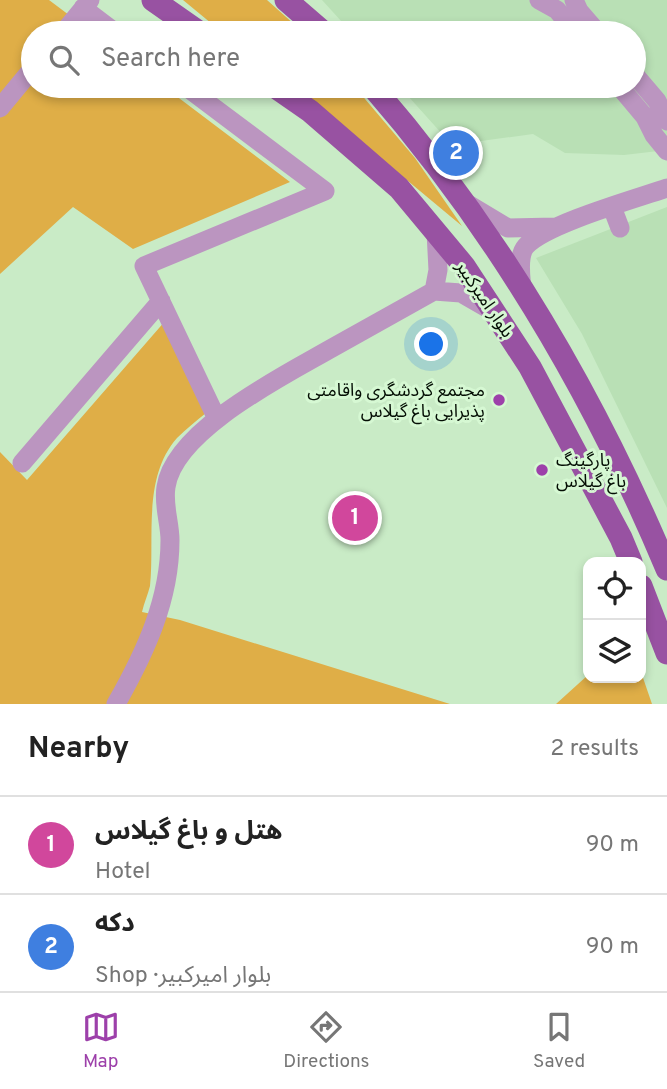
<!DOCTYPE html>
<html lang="en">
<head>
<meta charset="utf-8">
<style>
  :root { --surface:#fff; --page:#f6f6f6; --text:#222; --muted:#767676; --line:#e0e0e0; --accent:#9d40aa }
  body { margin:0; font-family:Overpass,"Noto Sans Arabic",sans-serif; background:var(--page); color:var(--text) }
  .controls { position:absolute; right:21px; bottom:21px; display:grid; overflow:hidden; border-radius:14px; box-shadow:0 4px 10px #0003 }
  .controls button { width:63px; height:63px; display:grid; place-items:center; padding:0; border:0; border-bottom:2px solid var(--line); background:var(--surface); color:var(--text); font:35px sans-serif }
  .you { position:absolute; left:432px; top:345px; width:24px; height:24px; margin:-18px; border:5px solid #fff; border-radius:50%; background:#1a73e8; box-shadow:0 0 0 10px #1a73e833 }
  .badge { display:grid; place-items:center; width:46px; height:46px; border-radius:50%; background:var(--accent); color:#fff; font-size:23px; font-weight:700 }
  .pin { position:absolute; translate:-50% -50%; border:4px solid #fff; box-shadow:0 2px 7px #0006 }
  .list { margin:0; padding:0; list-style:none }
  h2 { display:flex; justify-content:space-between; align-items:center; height:91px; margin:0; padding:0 28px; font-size:30px }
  h2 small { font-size:23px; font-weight:400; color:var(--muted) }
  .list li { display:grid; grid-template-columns:46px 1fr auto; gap:21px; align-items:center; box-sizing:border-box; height:98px; padding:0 28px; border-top:2px solid var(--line) }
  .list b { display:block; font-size:26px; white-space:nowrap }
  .list p { margin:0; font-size:23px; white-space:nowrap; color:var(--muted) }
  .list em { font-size:23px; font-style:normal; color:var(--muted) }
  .icon { flex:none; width:38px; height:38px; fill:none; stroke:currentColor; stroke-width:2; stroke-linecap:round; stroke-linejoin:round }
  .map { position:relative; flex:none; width:667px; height:704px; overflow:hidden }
  .search { position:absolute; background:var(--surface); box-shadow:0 4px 10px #0003; left:21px; right:21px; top:21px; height:77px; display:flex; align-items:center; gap:18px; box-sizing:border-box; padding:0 24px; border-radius:38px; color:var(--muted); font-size:26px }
  .sheet { height:287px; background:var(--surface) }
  nav { display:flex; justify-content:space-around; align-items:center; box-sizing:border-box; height:98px; border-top:2px solid var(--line); background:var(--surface); font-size:19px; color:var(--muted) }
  nav a { display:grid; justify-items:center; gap:4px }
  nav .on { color:var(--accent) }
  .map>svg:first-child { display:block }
  .built { fill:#b9e0b5 }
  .green { fill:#dfae47 }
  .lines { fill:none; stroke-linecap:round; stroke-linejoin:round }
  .minor { stroke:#bb95c0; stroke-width:19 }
  .major { stroke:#9852a2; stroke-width:23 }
  .poi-dot { fill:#9d40aa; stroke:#d6f8d3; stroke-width:2.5 }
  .labels { text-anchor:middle; stroke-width:6; stroke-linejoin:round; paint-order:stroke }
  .street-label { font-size:18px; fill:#040e04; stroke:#d6f8d3 }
  .poi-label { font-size:18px; fill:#040e04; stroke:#d6f8d3; text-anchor:end }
</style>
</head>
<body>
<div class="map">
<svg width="667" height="704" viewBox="0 0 667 704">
  <rect width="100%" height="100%" fill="#c9ebc6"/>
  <path class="built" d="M322 0H667V150L624 155 565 153 533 134 452 145 399 86H634V33H352Z
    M667 207V508L582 334 536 258Z"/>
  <path class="green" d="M0 0H49L93 33H33V86H163L290 182 133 249 73 207 0 274Z
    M183 0H267L304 33H223Z
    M294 86H354L415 158 462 226Z
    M166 320 206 413C196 421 186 429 177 438 142 478 155 538 150 586 148 594 144 603 142 612L180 620 450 704H0V452L27 480Z
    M641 672 652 704H556L588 675V678H641Z"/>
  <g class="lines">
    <path class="minor" d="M539 0 557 10 576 33
      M574 0 579 11 598 33
      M83 8 116 33
      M63 33 90 0
      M634 74 657 101 667 121
      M185 86 325 191
      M619 86 645 117 654 135 667 151
      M0 108 33 68
      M466 203 508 228 555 227
      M612 207 620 228
      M522 289C521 276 517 256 526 246 546 224 635 199 667 188
      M434 291 438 270 436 232
      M217 419 144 266 325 191
      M22 463 161 301
      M116 704C145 653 170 600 170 540 170 523 163 505 166 487 174 430 285 375 332 348 366 329 400 310 434 291L461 293 494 312"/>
    <path class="major" d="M153 0 200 33
      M286 0 324 33
      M274 86 310 111 399 188 464 266 530 367 621 538 631 562
      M372 86C496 229 594 395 667 569
      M641 586 667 653"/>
  </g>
  <g class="poi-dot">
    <circle cx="499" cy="400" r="7"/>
    <circle cx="542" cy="470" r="7"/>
  </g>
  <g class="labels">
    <g class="street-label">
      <text transform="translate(485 299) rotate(56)" y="6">بلوار امیرکبیر</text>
    </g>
    <g class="poi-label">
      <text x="485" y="396">مجتمع گردشگری واقامتی<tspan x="485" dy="21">پذیرایی باغ گیلاس</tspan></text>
      <text x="556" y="466" text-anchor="start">پارگینگ<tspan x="556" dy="21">باغ گیلاس</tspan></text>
    </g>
  </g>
</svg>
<div class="controls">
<button><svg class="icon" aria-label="locate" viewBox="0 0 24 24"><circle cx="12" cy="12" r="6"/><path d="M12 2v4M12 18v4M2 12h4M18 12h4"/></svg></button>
<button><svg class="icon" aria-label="layers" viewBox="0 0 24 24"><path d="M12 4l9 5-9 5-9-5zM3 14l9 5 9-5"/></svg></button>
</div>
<div class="you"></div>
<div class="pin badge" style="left:355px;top:518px;background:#d1479c">1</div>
<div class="pin badge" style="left:456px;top:153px;background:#3f7fe0">2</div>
<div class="search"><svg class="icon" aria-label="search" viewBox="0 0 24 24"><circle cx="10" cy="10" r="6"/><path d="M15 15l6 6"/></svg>Search here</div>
</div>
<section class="sheet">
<h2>Nearby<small>2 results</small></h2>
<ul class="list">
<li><span class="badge" style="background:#d1479c">1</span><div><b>هتل و باغ گیلاس</b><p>Hotel</p></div><em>90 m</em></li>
<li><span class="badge" style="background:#3f7fe0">2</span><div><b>دکه</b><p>Shop · بلوار امیرکبیر</p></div><em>90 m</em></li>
</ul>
</section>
<nav>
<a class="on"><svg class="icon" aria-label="map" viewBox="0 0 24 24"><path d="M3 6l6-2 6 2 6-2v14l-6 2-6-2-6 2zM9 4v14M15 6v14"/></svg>Map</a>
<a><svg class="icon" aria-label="directions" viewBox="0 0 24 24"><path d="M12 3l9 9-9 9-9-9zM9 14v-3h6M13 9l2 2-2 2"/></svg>Directions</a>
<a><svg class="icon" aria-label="saved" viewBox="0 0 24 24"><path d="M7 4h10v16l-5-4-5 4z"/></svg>Saved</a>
</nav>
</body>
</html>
